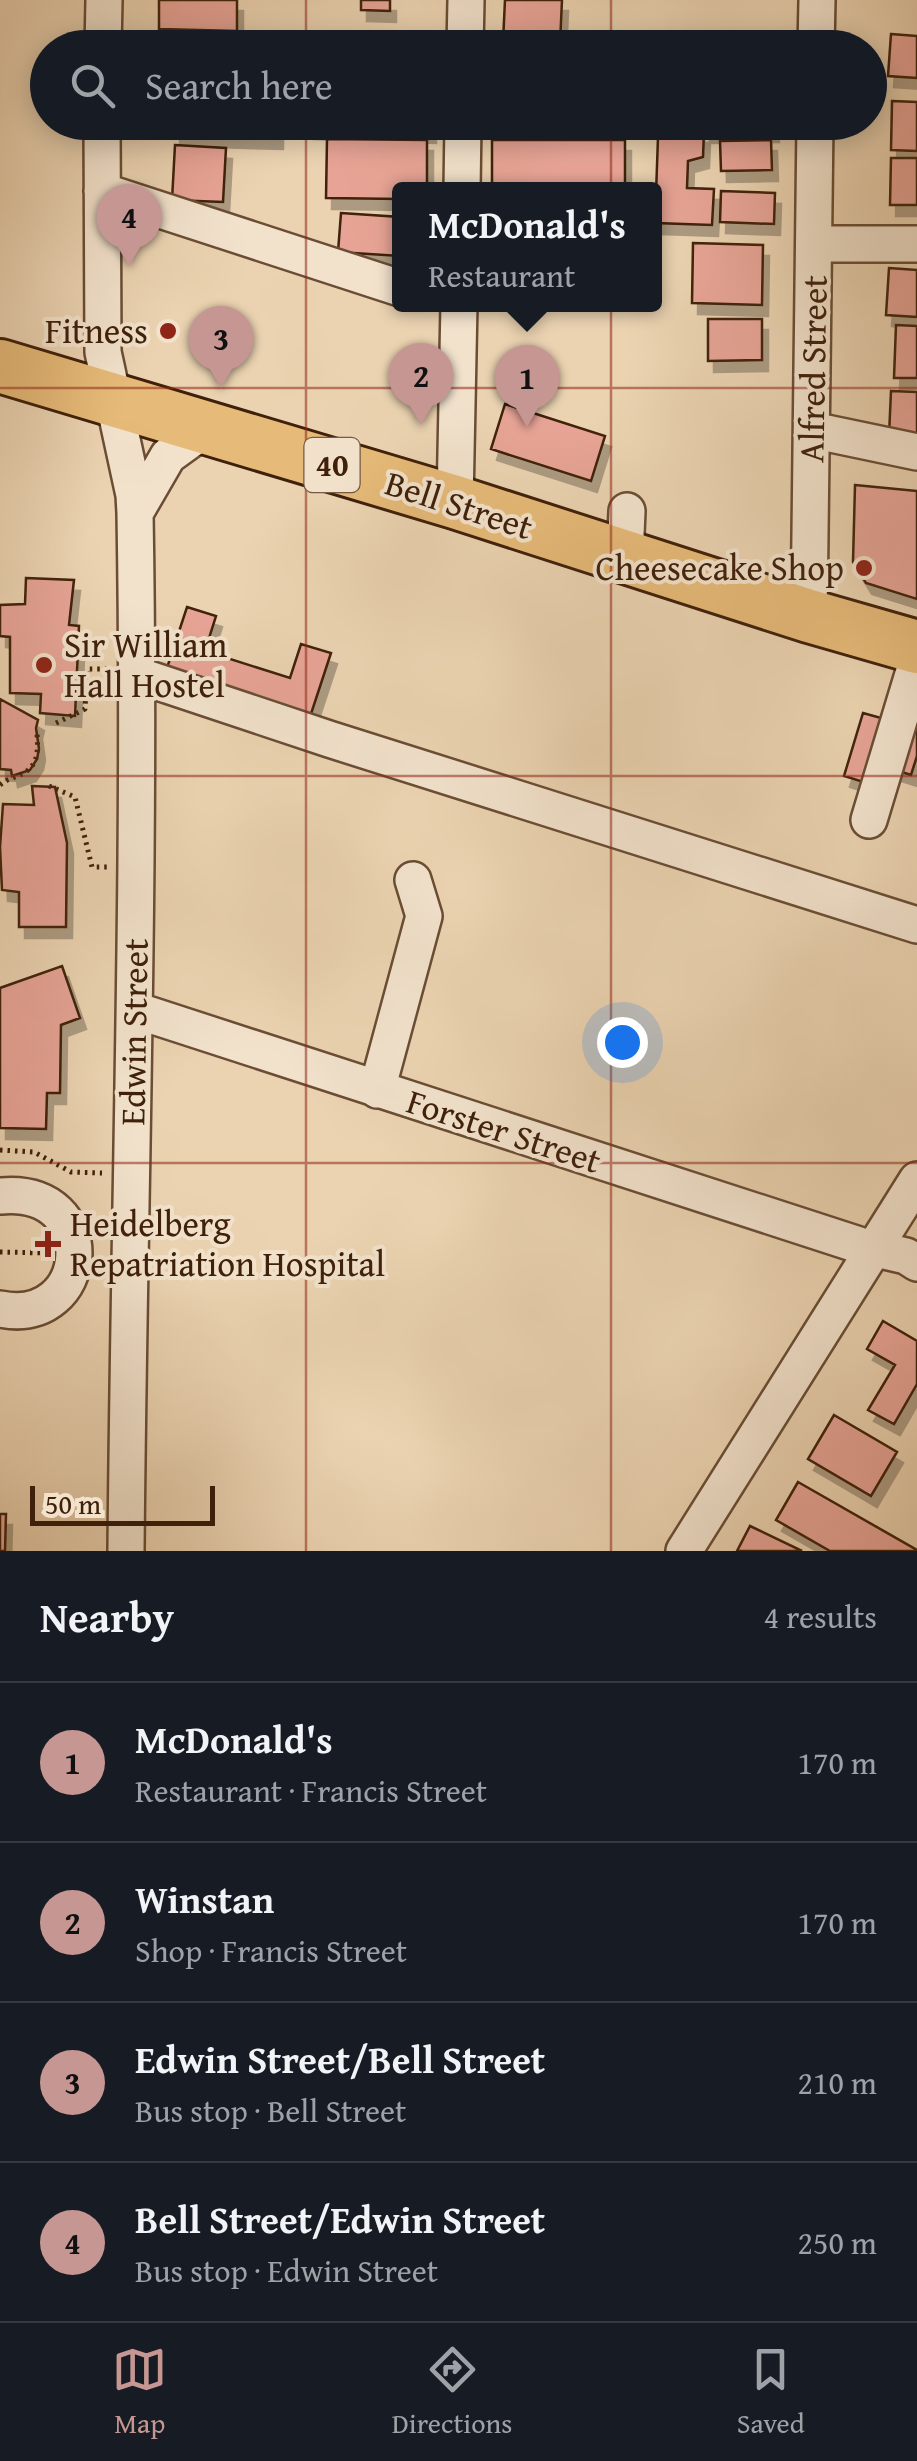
<!DOCTYPE html>
<html lang="en">
<head>
<meta charset="utf-8">
<style>
  :root { --surface:#171b24; --page:#20242c; --text:#f1f3f6; --muted:#9ea1a6; --line:#363941; --accent:#c59692 }
  body { margin:0; font-family:"Gentium Book Plus",serif; background:var(--page); color:var(--text) }
  .scale { position:absolute; left:30px; bottom:25px; width:185px; box-sizing:border-box; padding-left:10px; border:5px solid #3f200a; border-top:0; font-size:28px; line-height:35px; white-space:nowrap; color:#3f200a; -webkit-text-stroke:8px #f2e2cc; paint-order:stroke }
  .you { position:absolute; left:622px; top:1042px; width:35px; height:35px; margin:-25px; border:8px solid #fff; border-radius:50%; background:#1a73e8; box-shadow:0 0 0 15px #1a73e833 }
  .badge { display:grid; place-items:center; width:65px; height:65px; border-radius:50%; background:var(--accent); color:#111; font-size:32px; font-weight:700 }
  .pin { position:absolute; translate:-50% -82px; filter:drop-shadow(0 2px 5px #0008) }
  .pin::after { content:''; position:absolute; top:52px; width:35px; height:30px; background:inherit; clip-path:polygon(0 0,100% 0,50% 100%) }
  .popup { position:absolute; left:392px; top:182px; width:270px; height:130px; box-sizing:border-box; display:grid; place-content:center; border-radius:10px; background:var(--surface); filter:drop-shadow(0 2px 8px #0005); font-size:32px; white-space:nowrap; color:var(--muted) }
  .popup b { font-size:38px; color:var(--text) }
  .popup::after { content:''; position:absolute; left:50%; top:100%; margin-left:-20px; border:20px solid transparent; border-top-color:var(--surface) }
  .list { margin:0; padding:0; list-style:none }
  h2 { display:flex; justify-content:space-between; align-items:center; height:130px; margin:0; padding:0 40px; font-size:42px }
  h2 small { font-size:32px; font-weight:400; color:var(--muted) }
  .list li { display:grid; grid-template-columns:65px 1fr auto; gap:30px; align-items:center; box-sizing:border-box; height:160px; padding:0 40px; border-top:2px solid var(--line) }
  .list b { display:block; font-size:38px; white-space:nowrap }
  .list p { margin:0; font-size:32px; white-space:nowrap; color:var(--muted) }
  .list em { font-size:32px; font-style:normal; color:var(--muted) }
  .icon { flex:none; width:55px; height:55px; fill:none; stroke:currentColor; stroke-width:2; stroke-linecap:round; stroke-linejoin:round }
  .map { position:relative; flex:none; width:917px; height:1551px; overflow:hidden }
  .search { position:absolute; background:var(--surface); box-shadow:0 5px 25px #0003; left:30px; right:30px; top:30px; height:110px; display:flex; align-items:center; gap:25px; box-sizing:border-box; padding:0 35px; border-radius:55px; color:var(--muted); font-size:38px }
  .sheet { height:770px; background:var(--surface) }
  nav { display:flex; justify-content:space-around; align-items:center; box-sizing:border-box; height:140px; border-top:2px solid var(--line); background:var(--surface); font-size:28px; color:var(--muted) }
  nav a { display:grid; justify-items:center; gap:5px }
  nav .on { color:var(--accent) }
  .map>svg:first-child { display:block }
  .building { fill:#e7a496; stroke:#3f200a; stroke-width:2.5; filter:url(#shadow) }
  .lines { fill:none; stroke-linecap:round; stroke-linejoin:round }
  .minor-casing { stroke:#6a4d34; stroke-width:40 }
  .highway-casing { stroke:#3f200a; stroke-width:58 }
  .path { stroke:#3f200a; stroke-width:5; stroke-dasharray:2.5 5; stroke-linecap:butt }
  .minor { stroke:#f2e2cc; stroke-width:35 }
  .highway { stroke:#e6ba78; stroke-width:52 }
  .grid { fill:none; stroke:#8f2418; stroke-width:2.5; stroke-opacity:0.55 }
  .poi-dot { fill:#8f2418; stroke:#f2e2cc; stroke-width:4 }
  .labels { text-anchor:middle; stroke-width:8; stroke-linejoin:round; paint-order:stroke }
  .shield { fill:#f2e2cc; stroke:#755a44; stroke-width:2.5 }
  .shield-label { font-size:32px; font-weight:bold; fill:#3f200a }
  .poi-label { font-size:35px; fill:#3f200a; stroke:#f2e2cc; text-anchor:end }
  .street-label { font-size:35px; fill:#3f200a; stroke:#f2e2cc }
</style>
</head>
<body>
<div class="map">
<svg width="917" height="1551" viewBox="0 0 917 1551">
  <defs>
    <filter id="shadow"><feDropShadow dx="6" dy="11" stdDeviation="0" flood-color="#0004"/></filter>
  </defs>
  <rect width="100%" height="100%" fill="#ebd3b1"/>
  <filter id="stains"><feTurbulence type="fractalNoise" baseFrequency=".002" numOctaves="4"/><feColorMatrix values="0 0 0 0 .2 0 0 0 0 .09 0 0 0 0 .02 0 0 0 .5 -.17"/></filter>
  <radialGradient id="worn" r=".72"><stop offset=".6" stop-color="#630" stop-opacity="0"/><stop offset="1" stop-color="#630" stop-opacity=".3"/></radialGradient>
  <path class="building" d="M159 0H237V31L159 29Z
    M361 0H390V11L361 10Z
    M505 0H562L560 44 503 42Z
    M891 34 917 36V78L888 76Z
    M187 38H222V48H186Z
    M311 41 430 46V48H311Z
    M892 101 917 102V151L891 150Z
    M174 122H277V138L174 135Z
    M308 122H430V132L308 128Z
    M516 122H573V129L515 128Z
    M704 122H773V131L704 132Z
    M665 130 704 132 703 157 688 161 687 188 714 189 712 225 655 223 658 137Z
    M327 139 427 140V190H400V199L326 198Z
    M492 140H625V190H492Z
    M771 140 772 170 721 171 720 141Z
    M175 145 226 148 223 202 172 200Z
    M891 158H917V205H890Z
    M721 191 775 193 774 224 720 222Z
    M341 213 400 217V256L338 252Z
    M693 243 763 245 762 305 692 303Z
    M889 268 917 270V317L886 315Z
    M708 319H762V360L708 361Z
    M896 325 917 326V378H894Z
    M891 391 917 392V437L889 436Z
    M505 404 605 436 591 481 491 449Z
    M855 485 917 491V599L866 583 853 562Z
    M26 578 74 580 69 625 79 626 75 716 40 713 41 694 10 693V637L0 636V605L25 604Z
    M187 607 216 616 205 651 290 678 301 644 331 653 310 717 166 671Z
    M0 699 38 720 36 728 39 749 37 759 30 770 12 776 11 770 0 769Z
    M863 713 892 721 873 785 844 776Z
    M917 716V756L911 775 892 769Z
    M32 786 55 787 67 843 66 927H19V892L2 890 0 847 3 804 34 805Z
    M62 966 80 1018 61 1025 60 1093H47L46 1129 0 1128V988Z
    M883 1321 917 1341V1384L894 1424 868 1410 895 1365 867 1349Z
    M834 1415 897 1452 871 1496 808 1459Z
    M798 1482 917 1550V1551H830L776 1520Z
    M0 1514H6L5 1551H0Z
    M750 1526 802 1551H737Z"/>
  <g class="lines">
    <g class="minor-casing">
      <path id="minor" d="M103 48 104 0
        M465 48 466 0
        M816 48 817 0
        M102 122 103 352 134 495 135 513C141 859 129 1205 126 1551
        M462 190 463 122
        M102 191 400 288
        M814 244H917
        M812 430 917 452
        M455 502 459 304
        M135 513 168 456 197 435 220 432
        M625 558 627 511
        M809 616 815 122
        M137 675 329 739 917 925
        M869 820 917 661
        M135 1010 859 1245 906 1256 917 1263
        M377 1090 424 916 413 880
        M0 1196C105 1186 92 1328 0 1309
        M684 1551 917 1180"/>
    </g>
    <g class="highway-casing">
      <path id="highway" d="M0 366 455 502 809 616 917 647"/>
    </g>
    <path class="path" d="M56 723 85 709 87 669H107
      M0 785C8 778 15 778 24 773 39 764 38 749 37 733
      M49 786 75 797 92 867H107
      M0 1150 34 1152 71 1172 102 1173
      M0 1252 47 1253"/>
    <use href="#minor" class="minor"/>
    <use href="#highway" class="highway"/>
  </g>
  <path class="grid" d="M306 0V48M611 0V48M306 122V1551M611 122V1551M0 388H917M0 776H917M0 1163H917"/>
  <g class="poi-dot">
    <circle cx="168" cy="331" r="10"/>
    <circle cx="864" cy="568" r="10"/>
    <circle cx="44" cy="665" r="10"/>
    <path d="M43 1229h10v10h10v10h-10v10h-10v-10h-10v-10h10z"/>
  </g>
  <g class="labels">
    <rect class="shield" x="304.5" y="438" width="55" height="54" rx="8"/>
    <g class="shield-label">
      <text x="332" y="476">40</text>
    </g>
    <g class="poi-label">
      <text x="148" y="343">Fitness</text>
      <text x="844" y="580">Cheesecake Shop</text>
      <text x="64" y="657" text-anchor="start">Sir William<tspan x="64" dy="40">Hall Hostel</tspan></text>
      <text x="70" y="1236" text-anchor="start">Heidelberg<tspan x="70" dy="40">Repatriation Hospital</tspan></text>
    </g>
    <g class="street-label">
      <text transform="translate(813 369) rotate(-89)" y="12">Alfred Street</text>
      <text transform="translate(459 505) rotate(18)" y="12">Bell Street</text>
      <text transform="translate(134 1032) rotate(-89)" y="12">Edwin Street</text>
      <text transform="translate(504 1131) rotate(18)" y="12">Forster Street</text>
    </g>
  </g>
  <rect width="100%" height="100%" filter="url(#stains)"/>
  <rect width="100%" height="100%" fill="url(#worn)"/>
</svg>
<div class="scale">50 m</div>
<div class="you"></div>
<div class="pin badge" style="left:527px;top:427px">1</div>
<div class="popup"><b>McDonald's</b>Restaurant</div>
<div class="pin badge" style="left:421px;top:425px">2</div>
<div class="pin badge" style="left:221px;top:388px">3</div>
<div class="pin badge" style="left:129px;top:266px">4</div>
<div class="search"><svg class="icon" aria-label="search" viewBox="0 0 24 24"><circle cx="10" cy="10" r="6"/><path d="M15 15l6 6"/></svg>Search here</div>
</div>
<section class="sheet">
<h2>Nearby<small>4 results</small></h2>
<ul class="list">
<li><span class="badge">1</span><div><b>McDonald's</b><p>Restaurant · Francis Street</p></div><em>170 m</em></li>
<li><span class="badge">2</span><div><b>Winstan</b><p>Shop · Francis Street</p></div><em>170 m</em></li>
<li><span class="badge">3</span><div><b>Edwin Street/Bell Street</b><p>Bus stop · Bell Street</p></div><em>210 m</em></li>
<li><span class="badge">4</span><div><b>Bell Street/Edwin Street</b><p>Bus stop · Edwin Street</p></div><em>250 m</em></li>
</ul>
</section>
<nav>
<a class="on"><svg class="icon" aria-label="map" viewBox="0 0 24 24"><path d="M3 6l6-2 6 2 6-2v14l-6 2-6-2-6 2zM9 4v14M15 6v14"/></svg>Map</a>
<a><svg class="icon" aria-label="directions" viewBox="0 0 24 24"><path d="M12 3l9 9-9 9-9-9zM9 14v-3h6M13 9l2 2-2 2"/></svg>Directions</a>
<a><svg class="icon" aria-label="saved" viewBox="0 0 24 24"><path d="M7 4h10v16l-5-4-5 4z"/></svg>Saved</a>
</nav>
</body>
</html>
